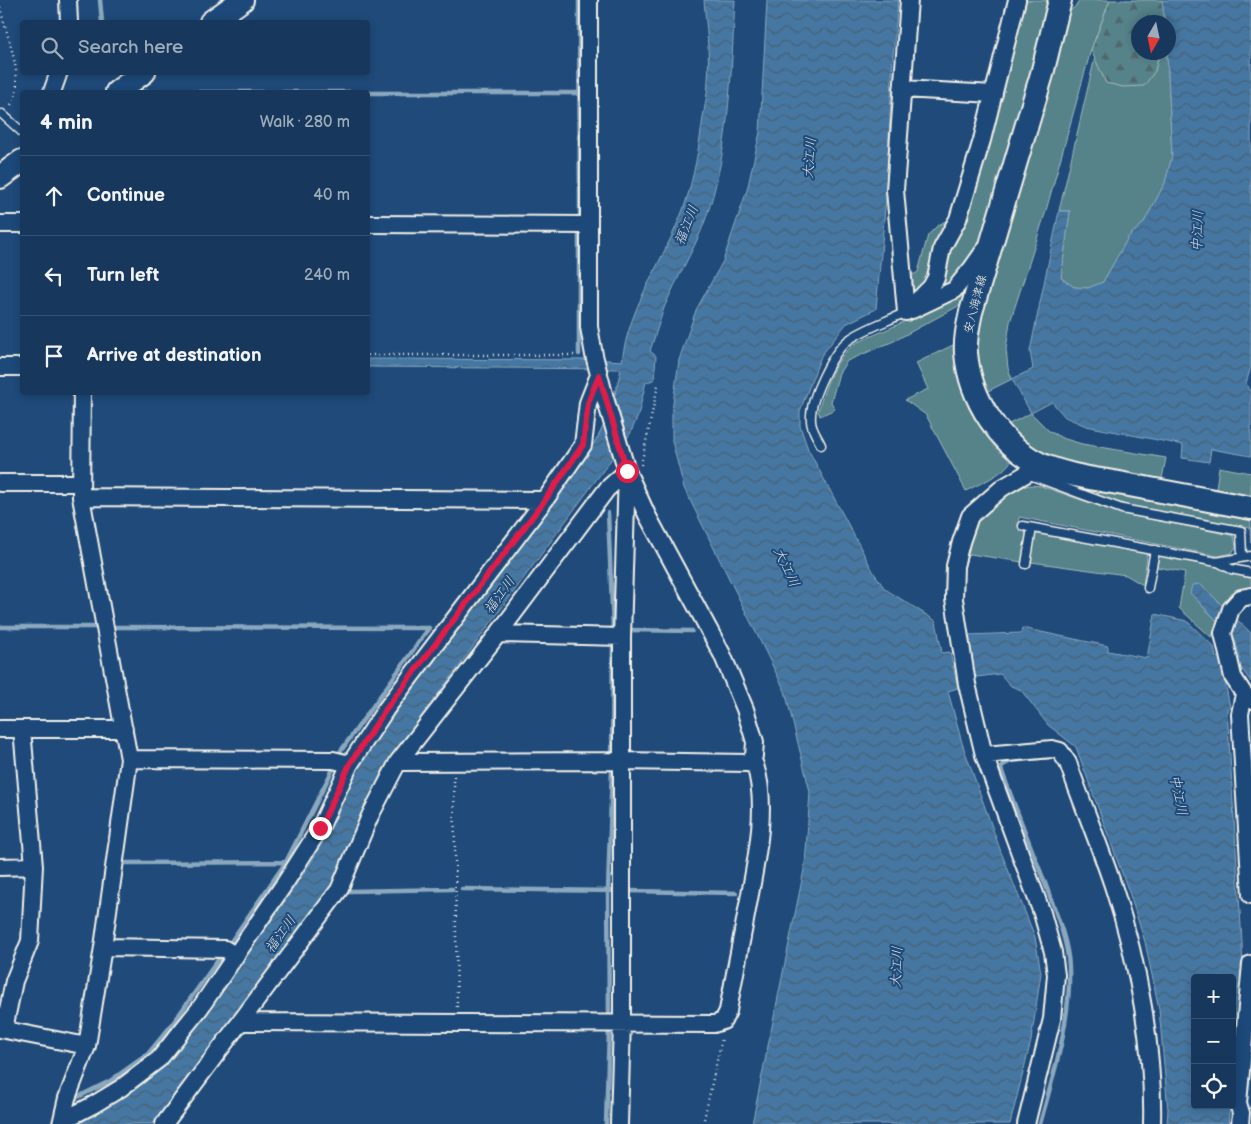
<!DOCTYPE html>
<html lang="en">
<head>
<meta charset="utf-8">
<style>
  :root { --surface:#17385c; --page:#203f62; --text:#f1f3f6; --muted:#9eacbb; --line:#365272 }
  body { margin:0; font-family:"Balsamiq Sans","Klee One",sans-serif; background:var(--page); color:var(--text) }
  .controls { position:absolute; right:15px; bottom:15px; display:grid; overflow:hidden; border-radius:5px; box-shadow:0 2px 8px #0003 }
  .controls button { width:45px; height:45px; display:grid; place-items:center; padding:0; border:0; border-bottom:1px solid var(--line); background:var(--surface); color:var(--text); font:25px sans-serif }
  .compass { position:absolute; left:1131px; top:15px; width:45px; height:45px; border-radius:50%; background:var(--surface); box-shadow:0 2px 8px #0003; rotate:189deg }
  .stop { position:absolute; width:15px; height:15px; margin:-11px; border:4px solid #e11d48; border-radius:50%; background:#fff }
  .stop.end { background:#e11d48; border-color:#fff; box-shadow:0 1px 5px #0008 }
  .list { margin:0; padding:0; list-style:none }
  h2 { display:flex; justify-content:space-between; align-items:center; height:65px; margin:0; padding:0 20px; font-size:21px }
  h2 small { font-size:16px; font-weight:400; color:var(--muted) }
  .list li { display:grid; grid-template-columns:32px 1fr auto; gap:15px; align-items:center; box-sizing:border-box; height:80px; padding:0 20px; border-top:1px solid var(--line) }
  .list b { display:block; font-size:19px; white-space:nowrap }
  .list em { font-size:16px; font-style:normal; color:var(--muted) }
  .icon { flex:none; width:28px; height:28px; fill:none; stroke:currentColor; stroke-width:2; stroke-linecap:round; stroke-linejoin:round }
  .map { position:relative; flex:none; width:1251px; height:1124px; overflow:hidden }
  .search { position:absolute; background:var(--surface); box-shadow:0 2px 8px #0003; left:20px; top:20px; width:350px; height:55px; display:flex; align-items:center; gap:12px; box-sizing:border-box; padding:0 18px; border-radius:5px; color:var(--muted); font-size:19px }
  .panel { position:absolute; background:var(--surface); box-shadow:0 2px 8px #0003; left:20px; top:90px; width:350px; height:305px; border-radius:5px }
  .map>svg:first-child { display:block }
  .grass { fill:#56828a; stroke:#a5bab9 }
  .forest { fill:url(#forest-firs); stroke:#a5bab9 }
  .water { fill:url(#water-waves); stroke:#8ba8be }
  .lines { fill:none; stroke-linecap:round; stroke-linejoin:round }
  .stream { stroke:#8ba8be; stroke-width:4.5 }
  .lane-casing { stroke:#f4f1e8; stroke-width:11 }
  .street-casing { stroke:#f4f1e8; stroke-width:20 }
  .secondary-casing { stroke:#f4f1e8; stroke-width:26 }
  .path { stroke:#f4f1e8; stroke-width:2.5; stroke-dasharray:1 4; stroke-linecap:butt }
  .lane { stroke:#1f4a7a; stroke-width:8 }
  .street { stroke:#1f4a7a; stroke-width:16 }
  .secondary { stroke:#1f4a7a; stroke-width:22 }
  .route { stroke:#e11d48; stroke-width:6 }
  .labels { text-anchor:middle; stroke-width:4; stroke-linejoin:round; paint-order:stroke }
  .street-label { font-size:12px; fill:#f4f1e8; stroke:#1f4a7a }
  .water-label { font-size:14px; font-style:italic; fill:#dadfde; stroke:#1f4a7a }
</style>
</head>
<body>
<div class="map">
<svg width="1251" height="1124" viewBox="0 0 1251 1124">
  <defs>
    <pattern id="forest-firs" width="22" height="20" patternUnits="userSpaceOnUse" patternTransform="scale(1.25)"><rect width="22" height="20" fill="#56828a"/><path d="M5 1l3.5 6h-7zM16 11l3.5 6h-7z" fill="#50686b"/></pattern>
    <pattern id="water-waves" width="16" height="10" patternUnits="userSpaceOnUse" patternTransform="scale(1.25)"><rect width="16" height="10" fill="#4577a2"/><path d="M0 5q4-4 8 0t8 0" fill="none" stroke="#476074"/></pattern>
  </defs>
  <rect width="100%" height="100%" fill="#1f4a7a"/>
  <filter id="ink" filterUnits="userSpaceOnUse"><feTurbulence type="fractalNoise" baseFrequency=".02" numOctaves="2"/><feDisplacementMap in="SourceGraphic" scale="10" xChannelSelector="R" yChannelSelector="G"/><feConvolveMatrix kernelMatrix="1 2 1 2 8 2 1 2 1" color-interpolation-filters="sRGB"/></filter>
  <g filter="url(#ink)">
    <path class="grass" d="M1021 0H1053L987 233 952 282 940 292 933 289Z
      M1079 0H1110L1091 50 1045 214 1010 322 1006 349 1008 368 1012 379 984 393 974 340 1065 15 1077 5Z
      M1159 53H1167L1172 157 1165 183 1143 224 1129 236 1103 282 1088 288 1074 287 1061 278 1070 211H1059L1095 57 1106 83 1155 71Z
      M957 204 932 276 919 292C905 290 908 268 906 256L912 274H915L918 272 928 235 937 226 947 220Z
      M972 279 966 299 962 304 894 341 847 361 839 373 831 402 835 409 820 416 818 411C826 385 833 360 856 343L951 301Z
      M953 345 958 346 1013 457C1006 474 982 482 966 491L926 415 905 400 928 389 916 363Z
      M1031 413 1049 431 1062 438 1082 444 1166 458 1161 484 1049 459 1005 426Z
      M1219 467 1251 473V501L1215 495Z
      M1056 480 1251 516V543L1250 528 1129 506Z
      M1030 485 1041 486 1116 512 1226 534 1234 536 1236 547 1232 553 1218 556 1019 517 1018 526 1026 533 1022 562 970 554 967 557 960 585C961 572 961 558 963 545 969 515 1002 491 1030 485Z
      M1040 532 1143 551 1147 556 1143 585 1126 575 1031 562 1034 535Z
      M1159 554 1212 563 1226 572 1251 577V592L1224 607 1200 584 1190 593 1219 623 1211 637 1179 608 1185 572 1157 567Z"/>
    <path class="forest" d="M1110 0H1162L1165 22H1138V52L1159 53 1155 71 1144 86 1123 87 1106 83 1091 50Z"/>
    <path class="water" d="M704 0H735C731 73 730 149 706 218 695 249 677 277 664 308 659 322 655 337 650 351L656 356 654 380 646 382 638 416 630 434 383 769 334 882 153 1124H81L83 1120 143 1084 172 1056 199 1022 281 907 313 859 358 766 446 641 571 476 598 437 612 407 621 369 368 367V359L609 360 622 361C629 305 665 259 684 207 694 178 699 147 703 117 705 105 708 92 708 80 710 53 706 26 704 0Z
      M767 0H898L893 56 886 198 876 309 846 324 821 356 800 411V426L808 449 874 573 885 589 936 621 942 653 950 652 958 688 948 691 962 743 1001 852 1035 937 1041 973 1031 1041 1010 1124H752L805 865 810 792 785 691 684 488 672 441V411L679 360 696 310 723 261 747 190 760 132Z
      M1162 0H1251V367L1246 383 1249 390 1251 391V456L1211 449 1209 462 1182 458 1183 445 1086 426 1065 417 1052 402 1031 413 1012 379 1033 369 1030 351 1059 211H1070L1061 278 1074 287 1088 288 1103 282 1129 236 1143 224 1165 183 1172 156 1167 53 1168 52V22H1165Z
      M1200 584 1251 633V682L1242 669 1237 671 1233 660 1240 659 1235 639 1190 593 1192 585Z
      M1155 614 1187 621 1214 647 1216 657 1225 658 1229 674 1224 677 1230 707 1227 709 1242 942 1243 981 1232 1085V978H1195V1105H1230L1228 1124H1167L1168 1110 1159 1009 1145 942 1130 895 1076 747 1048 725 1021 690 1011 686 1000 674 977 677 975 675H970L967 635 1021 633 1022 628 1108 646V651L1147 658Z"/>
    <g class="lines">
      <path class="stream" d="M100 0 102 22
        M579 0 580 217
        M138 92H349
        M368 93H579
        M579 232V354
        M608 513 613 630 612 754
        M0 627H98
        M114 627 429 628
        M629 630 692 631
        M340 752 429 628
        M124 863 286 862
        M462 889 616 891
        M349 891 452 889
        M628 891 736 893
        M232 940 286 862 335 765
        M609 1016 608 890 612 768
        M74 1099 110 1081 148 1054 171 1026 223 953
        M606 1124 609 1029
        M1040 1124C1054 1073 1071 1021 1069 967 1068 940 1054 908 1045 883 1030 845 1015 807 1001 769L1003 765 1011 761 1049 757"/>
      <g class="lane-casing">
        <path id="lane" d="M2 114 22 132
          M821 445C818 438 811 429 811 421 809 400 833 350 850 339 866 328 888 321 906 312
          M1027 474 1122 509 1241 531 1242 556
          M1023 526 1217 562 1251 556
          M1218 562 1231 569 1251 573
          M1026 564 1032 528
          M1148 588 1155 550"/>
      </g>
      <g class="street-casing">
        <path id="street" d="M68 0 69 22
          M589 0V327L594 355 605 398 627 471 622 637V1022L619 1124
          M902 89 994 94
          M52 92 59 72
          M0 224H22
          M368 224 589 225
          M912 310 954 290 972 268 984 251
          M906 312 931 287 936 278 942 248 958 219 982 140 1017 0
          M906 312 895 190 909 0
          M0 367H22
          M0 483H81
          M81 497 545 500
          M1251 596 1241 598 1231 609 1223 633 1233 677 1244 694 1251 700
          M498 634 622 637
          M1244 694 1240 714 1251 895
          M0 729H124
          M984 755 1052 749 1060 751 1068 763C1083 806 1101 848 1115 892 1138 963 1154 1049 1152 1124
          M129 759 333 760 350 764
          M0 867 34 866
          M103 947 225 949 235 955
          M240 1022 714 1024 723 1021 728 1011C734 977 741 943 747 910 755 866 769 808 755 765L748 763
          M0 1029 87 1046
          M4 1029 14 981 30 941 34 866 22 729
          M62 1121 93 1105 121 1088 159 1059 200 1008 287 880 320 828 350 764 386 709 545 500 583 445 588 403 599 375
          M61 1124 67 1098 87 1046 103 947 129 759 81 497 82 392
          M164 1124 339 890 370 816 398 762 498 634 607 489 627 471 647 515 722 654 745 709 755 742 754 756 748 763 621 761 398 762
          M1026 1124 1052 1019 1056 975 1053 952 1042 913 984 755 967 684 954 599 955 566 961 542 970 516 1002 488 1041 465
          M1240 1124 1241 1113 1238 1103 1251 964"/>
      </g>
      <g class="secondary-casing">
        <path id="secondary" d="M1060 0 1042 74 971 312C968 326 965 339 966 353 970 399 1000 446 1042 465 1068 476 1097 479 1124 484 1166 492 1209 500 1251 508
          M211 22 242 0
          M117 92 144 72
          M0 177 22 161"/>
      </g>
      <path class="path" d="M0 7C5 32 28 84 10 106
        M368 355H578
        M641 465 658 385
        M454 776 457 1008
        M703 1124 722 1038"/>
      <use href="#lane" class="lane"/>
      <use href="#street" class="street"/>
      <use href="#secondary" class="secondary"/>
    </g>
  </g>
  <g class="lines" filter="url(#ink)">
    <path class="route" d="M320 828 350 764 386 709 545 500 583 445 588 403 599 375 627 471"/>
  </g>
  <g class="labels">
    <g class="street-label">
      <text transform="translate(975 304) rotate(-76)" y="4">安八海津線</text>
    </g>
    <g class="water-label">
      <text transform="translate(809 158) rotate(-85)" y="5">大江川</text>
      <text transform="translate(686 225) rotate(-68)" y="5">福江川</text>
      <text transform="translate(1197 231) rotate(-88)" y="5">中江川</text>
      <text transform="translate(787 567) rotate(65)" y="5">大江川</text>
      <text transform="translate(499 595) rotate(-54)" y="5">福江川</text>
      <text transform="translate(1179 795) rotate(79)" y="5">中江川</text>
      <text transform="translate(280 934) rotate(-54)" y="5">福江川</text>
      <text transform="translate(896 967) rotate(-87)" y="5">大江川</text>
    </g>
  </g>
</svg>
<div class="controls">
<button>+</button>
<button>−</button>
<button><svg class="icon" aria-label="locate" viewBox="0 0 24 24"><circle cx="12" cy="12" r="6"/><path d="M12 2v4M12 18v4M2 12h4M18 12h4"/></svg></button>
</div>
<svg class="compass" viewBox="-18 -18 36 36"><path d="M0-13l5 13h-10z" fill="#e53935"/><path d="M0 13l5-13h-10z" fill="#9eacbb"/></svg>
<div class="stop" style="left:627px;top:471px"></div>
<div class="stop end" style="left:320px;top:828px"></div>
<div class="search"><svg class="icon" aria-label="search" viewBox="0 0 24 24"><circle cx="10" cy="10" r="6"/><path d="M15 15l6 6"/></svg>Search here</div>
<section class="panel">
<h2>4 min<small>Walk · 280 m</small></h2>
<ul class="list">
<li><svg class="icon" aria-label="ahead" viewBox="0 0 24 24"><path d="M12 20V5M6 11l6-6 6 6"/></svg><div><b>Continue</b></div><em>40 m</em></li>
<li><svg class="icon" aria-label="left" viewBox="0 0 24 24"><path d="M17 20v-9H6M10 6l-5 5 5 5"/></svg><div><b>Turn left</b></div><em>240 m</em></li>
<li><svg class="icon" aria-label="arrive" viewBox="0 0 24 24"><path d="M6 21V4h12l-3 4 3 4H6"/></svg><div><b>Arrive at destination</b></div></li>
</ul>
</section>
</div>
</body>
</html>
